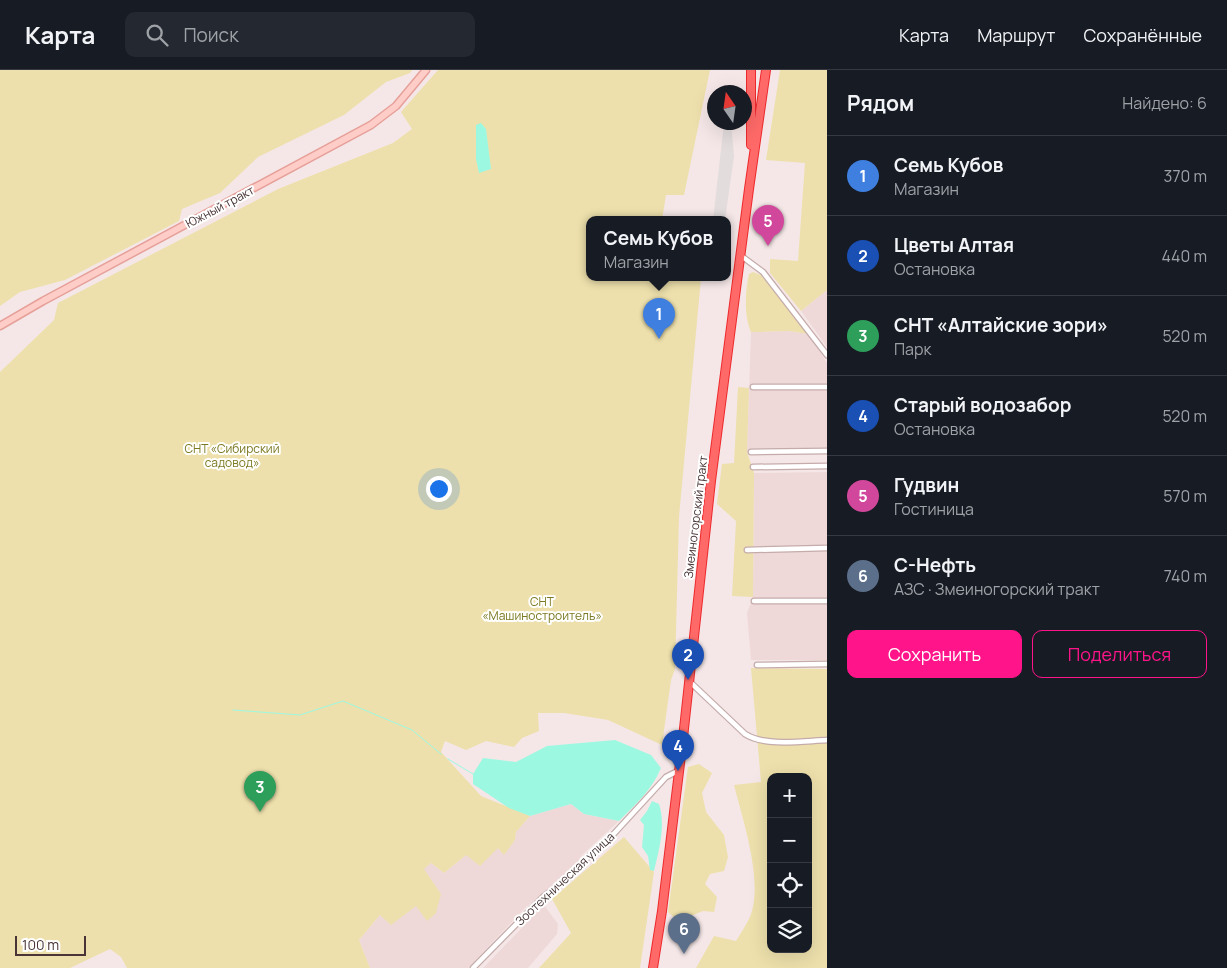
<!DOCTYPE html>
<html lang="ru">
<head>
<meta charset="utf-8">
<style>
  :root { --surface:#171b24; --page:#242831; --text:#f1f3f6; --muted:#9ea1a6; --line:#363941; --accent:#ff148a }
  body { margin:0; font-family:Manrope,sans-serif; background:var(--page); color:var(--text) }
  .controls { position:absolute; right:15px; bottom:15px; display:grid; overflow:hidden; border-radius:10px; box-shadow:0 5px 20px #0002 }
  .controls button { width:45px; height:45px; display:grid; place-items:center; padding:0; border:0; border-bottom:1px solid var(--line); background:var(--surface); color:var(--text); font:25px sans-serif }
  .compass { position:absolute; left:707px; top:15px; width:45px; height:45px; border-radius:50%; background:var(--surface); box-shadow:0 5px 20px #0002; rotate:347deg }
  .scale { position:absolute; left:15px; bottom:12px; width:71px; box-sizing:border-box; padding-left:5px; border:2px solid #493536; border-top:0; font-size:14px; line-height:18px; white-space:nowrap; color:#493536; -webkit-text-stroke:4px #fff; paint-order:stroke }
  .you { position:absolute; left:438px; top:418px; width:18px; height:18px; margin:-12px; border:4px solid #fff; border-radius:50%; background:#1a73e8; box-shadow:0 0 0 8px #1a73e833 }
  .badge { display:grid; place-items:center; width:32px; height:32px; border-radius:50%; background:var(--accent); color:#fff; font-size:16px; font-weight:700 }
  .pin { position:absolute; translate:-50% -41px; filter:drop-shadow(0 1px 2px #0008) }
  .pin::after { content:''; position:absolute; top:26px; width:18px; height:15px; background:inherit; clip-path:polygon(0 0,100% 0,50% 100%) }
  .popup { position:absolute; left:586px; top:146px; width:145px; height:65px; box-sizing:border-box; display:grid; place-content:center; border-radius:10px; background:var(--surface); filter:drop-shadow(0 1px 4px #0005); font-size:16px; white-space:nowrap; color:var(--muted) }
  .popup b { font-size:19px; color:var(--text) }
  .popup::after { content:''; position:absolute; left:50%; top:100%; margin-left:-10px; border:10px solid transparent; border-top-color:var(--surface) }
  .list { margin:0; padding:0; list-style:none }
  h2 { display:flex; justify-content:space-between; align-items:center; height:65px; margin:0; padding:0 20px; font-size:21px }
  h2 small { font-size:16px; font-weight:400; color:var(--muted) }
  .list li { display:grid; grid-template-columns:32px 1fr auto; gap:15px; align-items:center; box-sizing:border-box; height:80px; padding:0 20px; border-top:1px solid var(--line) }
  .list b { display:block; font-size:19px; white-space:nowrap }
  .list p { margin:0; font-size:16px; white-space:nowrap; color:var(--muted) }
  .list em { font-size:16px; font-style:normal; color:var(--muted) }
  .actions { display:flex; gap:10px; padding:15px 20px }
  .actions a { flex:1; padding:11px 0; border:1px solid var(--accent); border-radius:10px; text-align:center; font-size:18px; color:var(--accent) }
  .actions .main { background:var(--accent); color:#fff }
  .icon { flex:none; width:28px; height:28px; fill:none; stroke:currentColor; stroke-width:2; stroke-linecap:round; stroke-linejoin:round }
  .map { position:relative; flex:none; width:827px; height:898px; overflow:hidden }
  header { display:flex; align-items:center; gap:30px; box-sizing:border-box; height:70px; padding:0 25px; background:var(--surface); border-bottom:1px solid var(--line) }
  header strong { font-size:24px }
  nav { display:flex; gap:28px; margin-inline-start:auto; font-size:18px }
  .search { width:350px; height:45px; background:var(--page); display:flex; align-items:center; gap:12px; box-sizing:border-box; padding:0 18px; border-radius:10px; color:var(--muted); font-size:19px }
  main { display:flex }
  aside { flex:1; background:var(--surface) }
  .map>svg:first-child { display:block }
  .residential { fill:#eed9d8 }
  .green { fill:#ede0ac; fill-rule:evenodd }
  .parking { fill:#e3dcdd }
  .water { fill:#9df8e1 }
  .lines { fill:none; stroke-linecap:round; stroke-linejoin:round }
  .stream { stroke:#9df8e1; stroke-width:1 }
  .street-casing { stroke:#c5acab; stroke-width:7 }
  .secondary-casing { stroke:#e6a09a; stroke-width:9 }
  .highway-casing { stroke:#ed292d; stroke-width:10 }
  .street { stroke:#fff; stroke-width:4.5 }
  .secondary { stroke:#ffcdc7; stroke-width:6 }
  .highway { stroke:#ff6a68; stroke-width:8 }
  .labels { text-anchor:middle; stroke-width:4; stroke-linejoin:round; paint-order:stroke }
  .street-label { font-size:12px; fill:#493536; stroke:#fff }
  .park-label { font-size:12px; fill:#7b7921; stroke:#fff }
</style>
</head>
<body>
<header>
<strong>Карта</strong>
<div class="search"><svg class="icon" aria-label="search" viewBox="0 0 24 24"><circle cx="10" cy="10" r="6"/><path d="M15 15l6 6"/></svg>Поиск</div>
<nav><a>Карта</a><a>Маршрут</a><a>Сохранённые</a></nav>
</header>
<main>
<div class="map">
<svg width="827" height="898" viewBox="0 0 827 898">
  <rect width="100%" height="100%" fill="#f5e7e7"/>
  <path class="residential" d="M827 220V277L801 241Z
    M789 261 808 264 827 293V380L747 382 751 262Z
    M827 402V590H751L747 543 753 527 754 403Z
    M571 734 584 744 619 751 583 784 568 805 526 837 468 898H370L359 870 380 845 391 854 416 835 427 850 423 799 431 793 444 803 466 785 498 778 504 784 515 770 516 762 530 746Z
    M544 835 558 854 557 864 528 898H483Z"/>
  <path class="green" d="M0 0H412L410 3 386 12 344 45 258 87 220 123 182 139 179 151 65 210 20 222 0 236Z
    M438 0H710L684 125H666L662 150H590V208H701L679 447 675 599 671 610 662 675 608 650 564 643H538L539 661 522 668 514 677 486 671 466 680 445 671 441 682 481 726 530 746 516 762 515 770 504 785 498 778 480 796 466 785 444 803 431 793 424 799 441 824 436 843 427 851 416 836 391 855 380 845 359 870 370 898H127L121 887 110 879 70 898H0V302L54 250 58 233 278 119 393 73 412 59 401 42Z
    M780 0H827V220L801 241 770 203V189L798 191 805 93 766 90Z
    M753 202 761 205 808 264 789 261 751 262C744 246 745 221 749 204Z
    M738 317 749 318 747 382 754 403 753 527 732 526 736 451 717 434 722 394 734 393Z
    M751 598 827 599V898H696L714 866 736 871C741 863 746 855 750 847 764 812 743 751 734 715L761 712ZM771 707H808V879H771Z
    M699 694 712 703 702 723 706 742 724 765 728 787 724 801 710 804 705 814 717 827 714 842 703 841 678 851 668 842 688 697Z
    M624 767 654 802 640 898H539L571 863 552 829Z"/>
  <path class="parking" d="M724 53H731L734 86 725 150H713Z"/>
  <path class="water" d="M481 53 486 59 491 99 479 103 476 89V55Z
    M615 670 651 685 661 698C652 720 635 735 619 751L584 744 571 734 530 746 509 738 473 714V704L483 688 516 692 547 676Z
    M652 731 659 734C666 755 659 780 654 801L650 800 648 786 642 777 644 755 640 750 647 741Z"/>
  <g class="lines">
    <path class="stream" d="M233 640 300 645 343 631 412 660 441 684
      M448 689 473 704"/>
    <g class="street-casing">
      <path id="street" d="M740 185 763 202 827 285
        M753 317H827
        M751 382 827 381
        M753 397 827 396
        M747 480 827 478
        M754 531H827
        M757 595 827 594
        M689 611 745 664C765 677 803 671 827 670
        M473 898 544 826 570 807 588 787 610 768 666 707 678 701"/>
    </g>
    <g class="secondary-casing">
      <path id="secondary" d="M0 256 43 231 371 55 396 36 426 0"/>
    </g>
    <g class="highway-casing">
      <path id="highway" d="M751 75V0
        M653 898 662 841 682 677 711 411 749 119 766 0"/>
    </g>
    <use href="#street" class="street"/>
    <use href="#secondary" class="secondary"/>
    <use href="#highway" class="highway"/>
  </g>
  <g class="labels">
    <g class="street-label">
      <text transform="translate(220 137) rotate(-28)" y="4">Южный тракт</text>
      <text transform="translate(696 447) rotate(-83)" y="4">Змеиногорский тракт</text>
      <text transform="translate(565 809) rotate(-43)" y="4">Зоотехническая улица</text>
    </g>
    <g class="park-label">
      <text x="232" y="383">СНТ «Сибирский<tspan x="232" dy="14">садовод»</tspan></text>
      <text x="542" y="536">СНТ<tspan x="542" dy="14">«Машиностроитель»</tspan></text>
    </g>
  </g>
</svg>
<div class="controls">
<button>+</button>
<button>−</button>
<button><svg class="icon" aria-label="locate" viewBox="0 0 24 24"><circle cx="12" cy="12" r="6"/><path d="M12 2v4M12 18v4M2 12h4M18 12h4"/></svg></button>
<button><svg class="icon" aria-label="layers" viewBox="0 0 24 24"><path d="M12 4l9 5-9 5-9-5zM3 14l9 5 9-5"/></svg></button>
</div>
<svg class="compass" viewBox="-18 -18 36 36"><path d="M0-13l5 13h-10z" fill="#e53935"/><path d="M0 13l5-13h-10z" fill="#9ea1a6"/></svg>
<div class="scale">100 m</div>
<div class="you"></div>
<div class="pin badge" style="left:659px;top:269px;background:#3f7fe0">1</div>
<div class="popup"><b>Семь Кубов</b>Магазин</div>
<div class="pin badge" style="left:688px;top:610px;background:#1a4fb4">2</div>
<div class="pin badge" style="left:260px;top:742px;background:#2e9e5b">3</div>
<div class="pin badge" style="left:678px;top:701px;background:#1a4fb4">4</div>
<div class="pin badge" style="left:768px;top:176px;background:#d1479c">5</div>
<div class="pin badge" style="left:684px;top:884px;background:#5c6f8a">6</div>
</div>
<aside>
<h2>Рядом<small>Найдено: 6</small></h2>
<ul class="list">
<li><span class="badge" style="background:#3f7fe0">1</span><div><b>Семь Кубов</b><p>Магазин</p></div><em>370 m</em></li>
<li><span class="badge" style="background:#1a4fb4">2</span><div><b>Цветы Алтая</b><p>Остановка</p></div><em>440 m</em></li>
<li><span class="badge" style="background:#2e9e5b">3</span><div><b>СНТ «Алтайские зори»</b><p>Парк</p></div><em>520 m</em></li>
<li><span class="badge" style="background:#1a4fb4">4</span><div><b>Старый водозабор</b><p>Остановка</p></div><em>520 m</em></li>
<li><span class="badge" style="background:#d1479c">5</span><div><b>Гудвин</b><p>Гостиница</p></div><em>570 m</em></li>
<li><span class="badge" style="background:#5c6f8a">6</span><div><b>С-Нефть</b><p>АЗС · Змеиногорский тракт</p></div><em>740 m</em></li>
</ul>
<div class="actions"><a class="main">Сохранить</a><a>Поделиться</a></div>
</aside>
</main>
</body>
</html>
